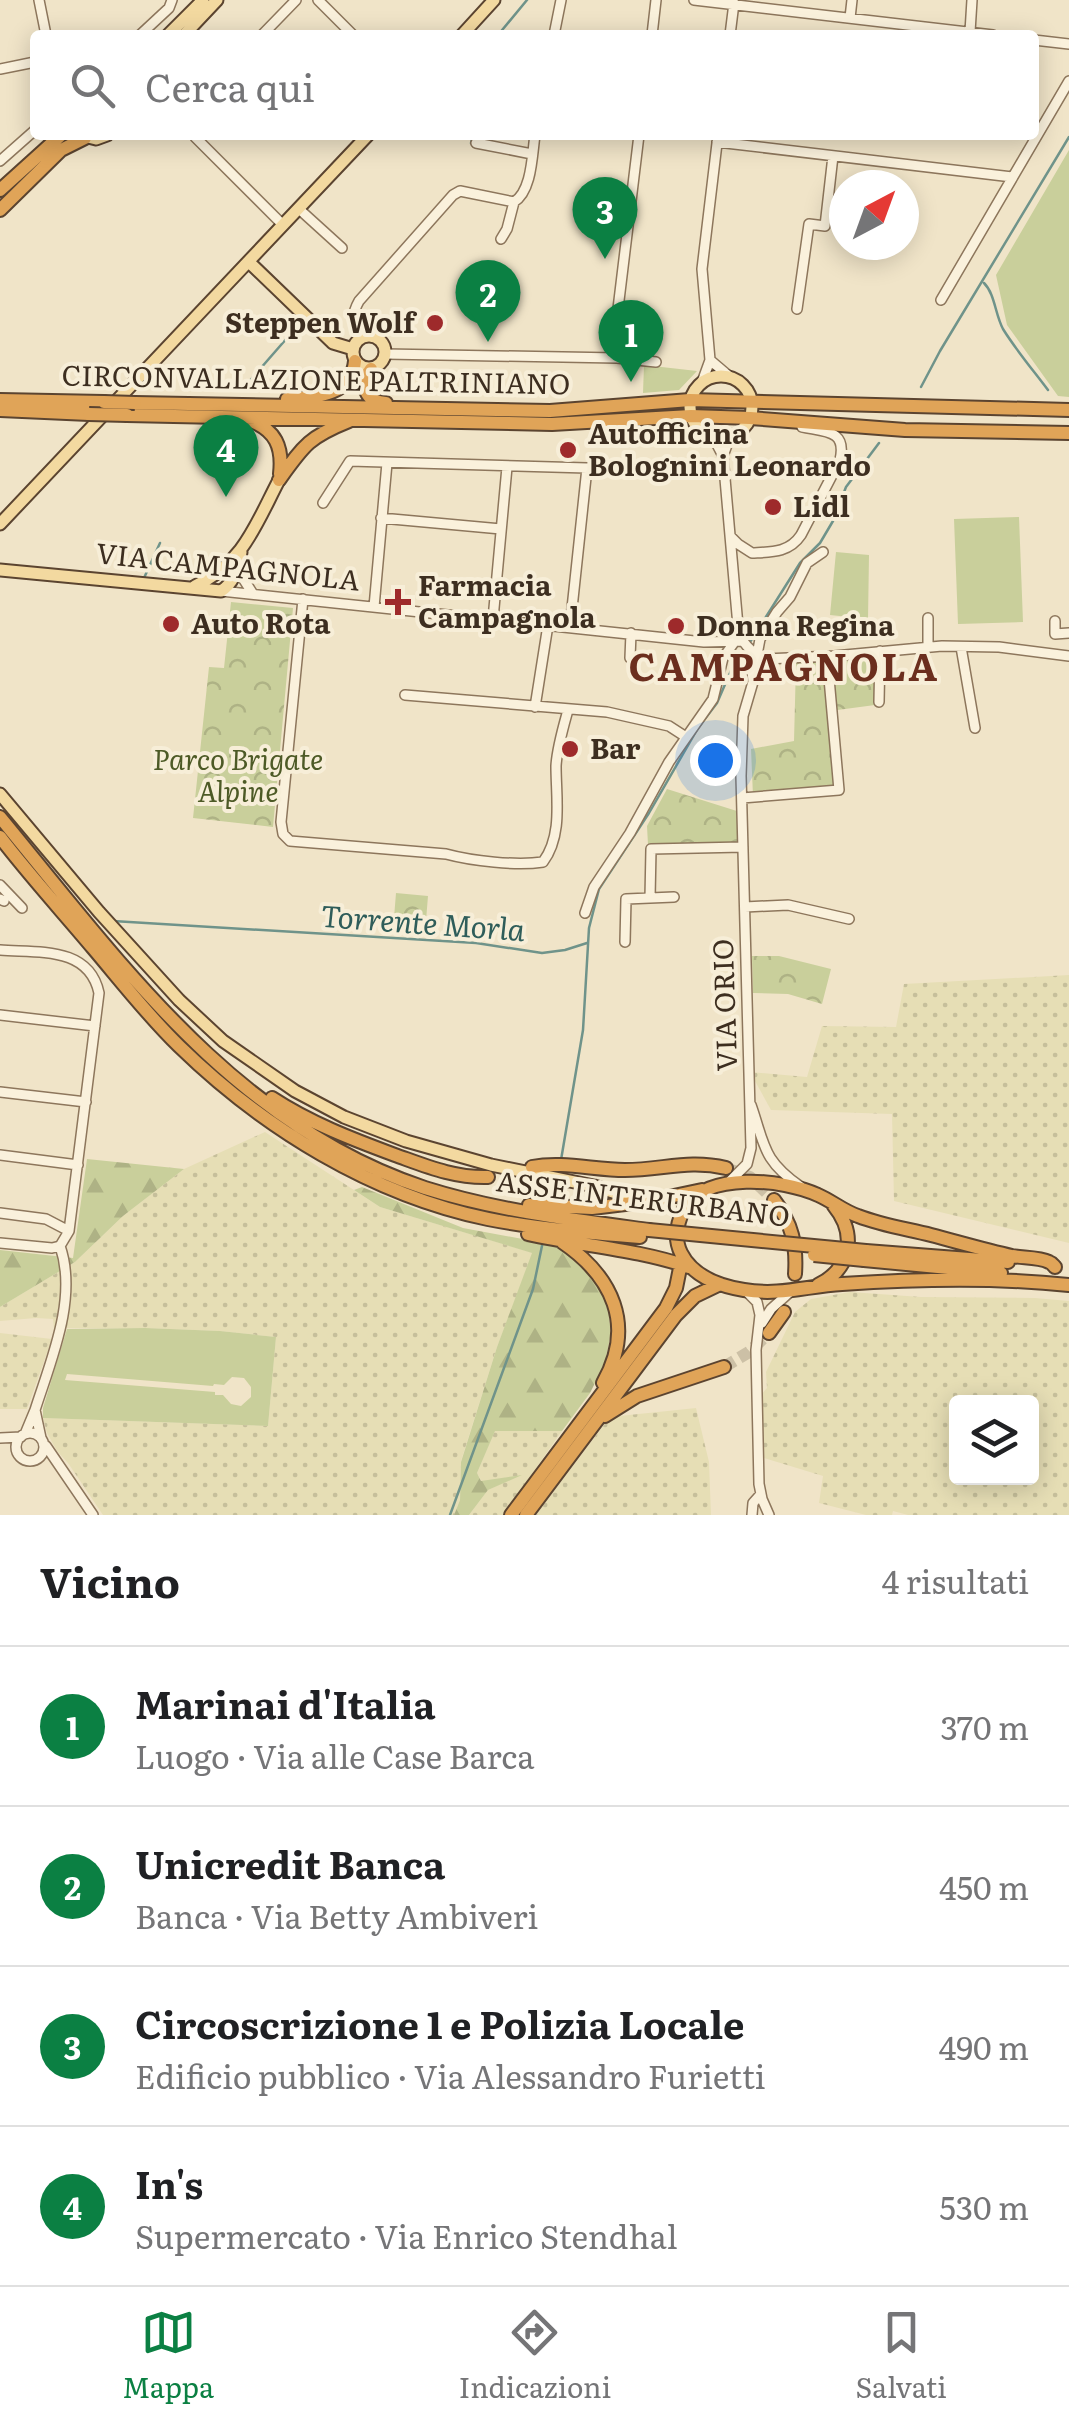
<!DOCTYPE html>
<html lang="it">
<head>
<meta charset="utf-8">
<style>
  :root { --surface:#fff; --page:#f6f6f6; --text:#202124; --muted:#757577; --line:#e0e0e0; --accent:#0b8043 }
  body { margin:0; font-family:Literata,serif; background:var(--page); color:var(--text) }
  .controls { position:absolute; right:30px; bottom:30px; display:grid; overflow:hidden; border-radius:10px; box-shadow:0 5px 25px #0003 }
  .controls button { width:90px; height:90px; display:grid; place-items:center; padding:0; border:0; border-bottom:2px solid var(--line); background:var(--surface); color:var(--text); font:50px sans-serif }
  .compass { position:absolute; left:829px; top:170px; width:90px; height:90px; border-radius:50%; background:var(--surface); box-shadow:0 5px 25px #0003; rotate:41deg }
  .you { position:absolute; left:715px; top:760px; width:35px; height:35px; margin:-25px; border:8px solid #fff; border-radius:50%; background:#1a73e8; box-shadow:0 0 0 15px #1a73e833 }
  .badge { display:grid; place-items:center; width:65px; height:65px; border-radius:50%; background:var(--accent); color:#fff; font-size:32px; font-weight:700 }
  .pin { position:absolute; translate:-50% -82px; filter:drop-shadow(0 2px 5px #0008) }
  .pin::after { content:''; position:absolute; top:52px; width:35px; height:30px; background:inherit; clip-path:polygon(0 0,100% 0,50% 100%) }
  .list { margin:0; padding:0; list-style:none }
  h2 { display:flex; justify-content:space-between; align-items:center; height:130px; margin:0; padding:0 40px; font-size:42px }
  h2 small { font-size:32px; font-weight:400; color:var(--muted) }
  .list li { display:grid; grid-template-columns:65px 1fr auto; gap:30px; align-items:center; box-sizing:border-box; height:160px; padding:0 40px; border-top:2px solid var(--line) }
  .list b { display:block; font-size:38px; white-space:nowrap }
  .list p { margin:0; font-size:32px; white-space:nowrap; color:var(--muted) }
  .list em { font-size:32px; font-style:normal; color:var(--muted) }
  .icon { flex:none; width:55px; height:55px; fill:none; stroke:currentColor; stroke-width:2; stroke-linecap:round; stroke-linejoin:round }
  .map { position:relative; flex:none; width:1069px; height:1515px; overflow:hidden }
  .search { position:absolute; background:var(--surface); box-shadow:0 5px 25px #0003; left:30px; right:30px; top:30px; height:110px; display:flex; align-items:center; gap:25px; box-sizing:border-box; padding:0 35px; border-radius:10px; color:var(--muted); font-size:38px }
  .sheet { height:770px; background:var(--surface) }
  nav { display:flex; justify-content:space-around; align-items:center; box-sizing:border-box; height:140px; border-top:2px solid var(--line); background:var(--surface); font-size:28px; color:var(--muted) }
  nav a { display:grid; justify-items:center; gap:5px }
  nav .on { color:var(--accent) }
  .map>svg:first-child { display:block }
  .farmland { fill:url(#farmland-dots); fill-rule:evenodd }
  .green { fill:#c9cf9b; fill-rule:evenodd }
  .forest { fill:url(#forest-firs) }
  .park { fill:url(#park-crowns) }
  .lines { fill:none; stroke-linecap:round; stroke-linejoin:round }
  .stream { stroke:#6f938a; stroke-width:2.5 }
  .highway-tunnel { stroke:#ccc0a6; stroke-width:12; stroke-dasharray:12 6; stroke-linecap:butt }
  .minor-casing { stroke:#8d765c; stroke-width:12 }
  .major-casing { stroke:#5b4430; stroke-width:15 }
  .highway-casing { stroke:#5b4430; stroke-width:16 }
  .minor { stroke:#faf1dc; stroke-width:9 }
  .major { stroke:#f3d9a0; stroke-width:11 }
  .highway { stroke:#e0a458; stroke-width:12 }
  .highway-bridge-casing { stroke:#5b4430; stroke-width:16; stroke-linecap:butt }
  .highway-bridge { stroke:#e0a458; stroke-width:12 }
  .poi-dot { fill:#9e2a2b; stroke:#f7eed8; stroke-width:4 }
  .labels { text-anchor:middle; stroke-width:8; stroke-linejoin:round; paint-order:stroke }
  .poi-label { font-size:28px; font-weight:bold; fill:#3d2e20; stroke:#f7eed8; text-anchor:start }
  .street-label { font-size:28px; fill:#3d2e20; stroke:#f7eed8 }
  .park-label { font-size:28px; font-style:italic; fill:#4d5a26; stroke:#f7eed8 }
  .water-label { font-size:30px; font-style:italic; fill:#2f5d5a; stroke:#f7eed8 }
  .district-label { font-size:38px; font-weight:bold; letter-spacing:2.5px; fill:#6b2e1e; stroke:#f7eed8 }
</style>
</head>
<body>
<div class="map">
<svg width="1069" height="1515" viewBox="0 0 1069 1515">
  <defs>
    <pattern id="farmland-dots" width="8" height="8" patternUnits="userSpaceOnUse" patternTransform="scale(2.5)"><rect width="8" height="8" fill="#e6deb5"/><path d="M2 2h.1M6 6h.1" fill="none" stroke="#c6bf9b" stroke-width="1.8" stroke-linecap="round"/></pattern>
    <pattern id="forest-firs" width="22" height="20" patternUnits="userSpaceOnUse" patternTransform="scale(2.5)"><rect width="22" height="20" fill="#c9cf9b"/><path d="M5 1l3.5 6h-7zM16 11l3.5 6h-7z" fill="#aeb285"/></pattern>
    <pattern id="park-crowns" width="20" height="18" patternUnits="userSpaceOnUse" patternTransform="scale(2.5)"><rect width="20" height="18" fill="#c9cf9b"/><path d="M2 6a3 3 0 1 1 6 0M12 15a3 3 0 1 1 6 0" fill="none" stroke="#aeb285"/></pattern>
  </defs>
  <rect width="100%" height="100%" fill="#f0e4c8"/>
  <path class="farmland" d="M1069 975V1243L894 1201 892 1114 771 1110 750 1072 807 1077 822 1026 896 1027 904 984Z
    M265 1132 380 1207 533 1253 497 1347 461 1461 460 1500 454 1515H103L68 1463 57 1451 47 1433 43 1418 268 1426 276 1337 220 1331 145 1328H54L53 1319 36 1318 0 1321V1307L75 1262 123 1216 184 1169Z
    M850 1292 921 1297 1035 1298 1069 1301V1515H908L893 1511 892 1515H866L819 1503 823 1476 764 1458 762 1455 761 1395 767 1388 766 1372 795 1312 811 1299ZM956 1402H1032V1478H956Z
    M0 1333 52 1339 27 1409H0Z
    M696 1408 709 1462 711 1515H536L610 1417Z
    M495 1430 562 1431 503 1515H469L488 1490 516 1476 482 1482 477 1473Z"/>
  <path class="green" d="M1069 150V397L1058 396 1007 325 996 275Z
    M644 365 697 371 679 390 643 393Z
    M1019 517 1023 622 958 624 954 519Z
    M836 552 869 555 868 619 830 615Z
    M145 1328 220 1331 276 1337 268 1426 43 1418V1408L67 1329ZM67 1374 213 1386 214 1384 224 1385 232 1377 244 1378 251 1387V1397L241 1406 231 1404 223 1395H215V1392L65 1380Z"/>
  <path class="forest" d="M87 1159 184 1169 123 1216 75 1262 0 1307V1250L73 1258Z
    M362 1187 463 1228 555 1245 584 1267 598 1286 608 1306 611 1333 605 1363 590 1393 562 1431H495L477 1473 481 1481 522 1475 488 1490 469 1515H454L460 1500 461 1462 497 1347 532 1253 380 1207 354 1190Z"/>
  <path class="park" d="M231 602 293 608 273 827 193 818 209 667 224 668Z
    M876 659 875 705 830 711 837 787 753 796 751 749 794 741 796 663Z
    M667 789 740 812 741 843 648 845 647 826Z
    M396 893 428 896 425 933 393 930Z
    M752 956H779L831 969 822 1004 788 994 753 993Z"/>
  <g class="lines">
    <path class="stream" d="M498 35 527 0
      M471 143 473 135
      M984 283C995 294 995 314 1003 329 1016 350 1033 370 1048 390
      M247 384 301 322
      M921 387 940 351 1069 137
      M144 578 160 543
      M750 642 800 563 820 543 833 521 846 487 879 443
      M113 921 476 943 542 953 565 950 587 943
      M561 1160 583 1030 589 928 599 889 649 813 698 728 717 703 733 666 746 648
      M552 1199 556 1183
      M450 1515 533 1289 543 1241"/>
    <path class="highway-tunnel" d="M726 1168 750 1177 774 1200
      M724 1367 749 1352 769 1333"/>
    <g class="minor-casing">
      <path id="minor" d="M39 0 46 35
        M318 0 353 35
        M694 0 993 35
        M850 18 852 0
        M970 32 972 0
        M140 35 169 8 172 0
        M262 35 296 0
        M554 35 561 0
        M652 35 656 0
        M730 35 734 3
        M1034 40 1069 44
        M0 69 35 62
        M195 137 283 225
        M717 142 1012 177
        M476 143 532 154
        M0 161 35 130
        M299 209 342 248
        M501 239 507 229 514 202C532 191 532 155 535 135
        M941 300 1069 81
        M797 309 809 224 825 226 833 156
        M361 338C352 324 351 315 359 301L453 195 460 191 514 202
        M385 354 617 358 656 362
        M617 358 613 350 639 135
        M710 360 730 377
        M702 382 710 360 702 269 718 135
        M713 437 723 456 738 626C738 629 741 639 743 641 753 656 763 652 756 675
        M723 456 730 437
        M323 503 350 461 587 468 723 466
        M381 518 501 529
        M731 537 738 544 752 553C771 552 789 553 801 535L840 460C847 430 826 432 802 427
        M237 569 253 594
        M221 591 704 642 742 641
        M303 599 281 822 283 834 290 841 446 854C472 861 516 866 543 862 563 835 556 798 556 766 557 748 563 728 568 710
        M374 607 387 463
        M493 619 507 467
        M1055 621V634L1069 633
        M570 627 587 468
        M928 647V618
        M961 647 975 728
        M757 655 765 659 834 656 942 646 999 647 1069 656
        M757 655 760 639 777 612 790 597 807 563 823 552
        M630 658 631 633
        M405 695 607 712 669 726 686 737
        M879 702 880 651
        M535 707 548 625
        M742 798 839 790 827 656
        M0 885 22 908
        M650 898 651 849 743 847
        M0 899 4 901
        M745 907 788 905 849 919
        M585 913 594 887 630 833 669 762 713 699 723 658 733 644 738 626
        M625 942 626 899 674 897
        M0 950C38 953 89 946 99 993L69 1231 60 1246
        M0 1015 95 1026
        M0 1092 86 1102
        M751 1105C765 1145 762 1160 801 1187
        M0 1155 78 1165
        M729 1182 747 1164 751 1148 741 776 743 716 753 682 751 658
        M0 1213 46 1219 69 1231
        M0 1243 52 1248 60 1246
        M747 1292 757 1302 760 1315 756 1350 759 1484 762 1499 769 1515
        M762 1323 771 1309 790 1292
        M35 1410C51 1360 78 1298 60 1246
        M16 1447a14 14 0 1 1 28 0a14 14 0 1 1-28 0Z
        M25 1434 35 1410 41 1438
        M0 1438 21 1437
        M46 1446 93 1515
        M752 1515 753 1503 761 1494"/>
    </g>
    <g class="major-casing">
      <path id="major" d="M168 35 203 0
        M184 35 217 0
        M462 35 494 0
        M80 135 96 139 107 135
        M249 262 333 343 353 349
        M353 352a16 16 0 1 1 32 0a16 16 0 1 1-32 0Z
        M690 407a31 31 0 1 1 62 0a31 31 0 1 1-62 0Z
        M0 524 368 135
        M0 570 221 591
        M195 586C243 564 256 524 279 480
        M221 591C234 583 239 567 241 552
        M0 794 99 912 179 1000 223 1041 295 1091 344 1117 406 1141 491 1165 594 1186 641 1201"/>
    </g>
    <g class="highway-casing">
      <path id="highway" d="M0 190 61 135
        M0 210 61 150 85 138
        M371 369C359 384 365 402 386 403
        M287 399C315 397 352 396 355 361
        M0 400 104 402
        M135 403 550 411 690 400 1069 410
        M0 410 89 414
        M127 415 552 424 691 416 750 418 905 430 1069 433
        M249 420C276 430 283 447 280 474
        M279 480C304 445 309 437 349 421
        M0 817C120 963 236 1126 425 1188 498 1211 574 1220 649 1230
        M0 837C29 875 62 911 93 948 121 981 148 1016 179 1046 263 1128 372 1195 488 1219 539 1229 589 1233 640 1237
        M272 1098C310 1123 352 1139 395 1155 426 1166 454 1178 488 1177
        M532 1167C563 1161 594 1170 625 1170 663 1170 688 1159 726 1168
        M774 1200C792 1223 797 1245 795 1274
        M529 1205 592 1208 650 1201 702 1190
        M528 1234C582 1246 636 1249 689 1267
        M562 1242C612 1276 636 1325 603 1383
        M866 1251 1008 1262
        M864 1260 1001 1273
        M1055 1267C1053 1265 1052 1263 1049 1262 1039 1257 1023 1258 1012 1256 985 1250 958 1242 931 1235 907 1229 881 1225 858 1216 843 1211 832 1201 818 1195 783 1179 706 1171 684 1209 677 1223 674 1239 681 1253 693 1277 719 1286 744 1290 780 1296 807 1286 842 1284 917 1279 994 1277 1069 1285
        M818 1285C851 1269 857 1234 834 1206
        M769 1333 784 1312
        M605 1416 637 1396 724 1367
        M511 1515 666 1308 676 1288 682 1258
        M526 1515 676 1315 695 1296 720 1284"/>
    </g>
    <use href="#minor" class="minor"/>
    <use href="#major" class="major"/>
    <use href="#highway" class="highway"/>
    <g class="highway-bridge-casing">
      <path id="highway-bridge" d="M104 402 135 403
        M89 414 127 415
        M649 1230 866 1251
        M814 1255 864 1260"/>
    </g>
    <use href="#highway-bridge" class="highway-bridge"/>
  </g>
  <g class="poi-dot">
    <circle cx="435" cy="323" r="10"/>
    <circle cx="568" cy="450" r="10"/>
    <circle cx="773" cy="507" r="10"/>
    <path d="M393 587h10v10h10v10h-10v10h-10v-10h-10v-10h10z"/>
    <circle cx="171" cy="624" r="10"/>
    <circle cx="676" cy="626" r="10"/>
    <circle cx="570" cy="749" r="10"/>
  </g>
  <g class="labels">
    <g class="poi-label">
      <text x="415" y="333" text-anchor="end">Steppen Wolf</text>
      <text x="588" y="444">Autofficina<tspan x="588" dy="32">Bolognini Leonardo</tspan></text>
      <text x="793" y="517">Lidl</text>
      <text x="418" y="596">Farmacia<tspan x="418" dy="32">Campagnola</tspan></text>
      <text x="191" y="634">Auto Rota</text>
      <text x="696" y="636">Donna Regina</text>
      <text x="590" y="759">Bar</text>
    </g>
    <g class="street-label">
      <text transform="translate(316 380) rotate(1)" y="10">CIRCONVALLAZIONE PALTRINIANO</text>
      <text transform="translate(228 567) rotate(6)" y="10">VIA CAMPAGNOLA</text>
      <text transform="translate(725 1005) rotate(-92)" y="10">VIA ORIO</text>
      <text transform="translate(643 1199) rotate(7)" y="10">ASSE INTERURBANO</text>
    </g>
    <g class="park-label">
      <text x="238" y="770">Parco Brigate<tspan x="238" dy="32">Alpine</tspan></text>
    </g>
    <g class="water-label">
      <text transform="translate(423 924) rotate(4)" y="10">Torrente Morla</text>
    </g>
    <g class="district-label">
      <text x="784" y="681">CAMPAGNOLA</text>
    </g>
  </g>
</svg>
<div class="controls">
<button><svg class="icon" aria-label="layers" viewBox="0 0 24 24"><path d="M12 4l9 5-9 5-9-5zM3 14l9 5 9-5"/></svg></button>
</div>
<svg class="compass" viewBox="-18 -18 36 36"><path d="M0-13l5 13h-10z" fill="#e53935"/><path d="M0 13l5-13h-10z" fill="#757577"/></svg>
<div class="you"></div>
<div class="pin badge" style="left:631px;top:382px">1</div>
<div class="pin badge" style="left:488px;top:342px">2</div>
<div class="pin badge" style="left:605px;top:259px">3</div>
<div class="pin badge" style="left:226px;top:497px">4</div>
<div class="search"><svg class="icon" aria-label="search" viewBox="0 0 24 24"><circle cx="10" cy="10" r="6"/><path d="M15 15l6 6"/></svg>Cerca qui</div>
</div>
<section class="sheet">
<h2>Vicino<small>4 risultati</small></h2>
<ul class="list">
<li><span class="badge">1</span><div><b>Marinai d'Italia</b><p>Luogo · Via alle Case Barca</p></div><em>370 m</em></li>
<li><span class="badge">2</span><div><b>Unicredit Banca</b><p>Banca · Via Betty Ambiveri</p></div><em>450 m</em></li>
<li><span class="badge">3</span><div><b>Circoscrizione 1 e Polizia Locale</b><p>Edificio pubblico · Via Alessandro Furietti</p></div><em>490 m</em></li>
<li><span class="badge">4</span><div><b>In's</b><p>Supermercato · Via Enrico Stendhal</p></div><em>530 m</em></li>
</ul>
</section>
<nav>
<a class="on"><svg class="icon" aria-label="map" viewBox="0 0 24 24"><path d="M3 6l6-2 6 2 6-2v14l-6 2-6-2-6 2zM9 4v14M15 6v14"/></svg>Mappa</a>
<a><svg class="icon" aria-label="directions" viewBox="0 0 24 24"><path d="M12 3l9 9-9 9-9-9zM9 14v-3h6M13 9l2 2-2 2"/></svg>Indicazioni</a>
<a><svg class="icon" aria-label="saved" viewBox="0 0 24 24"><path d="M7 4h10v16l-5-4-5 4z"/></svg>Salvati</a>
</nav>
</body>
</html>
